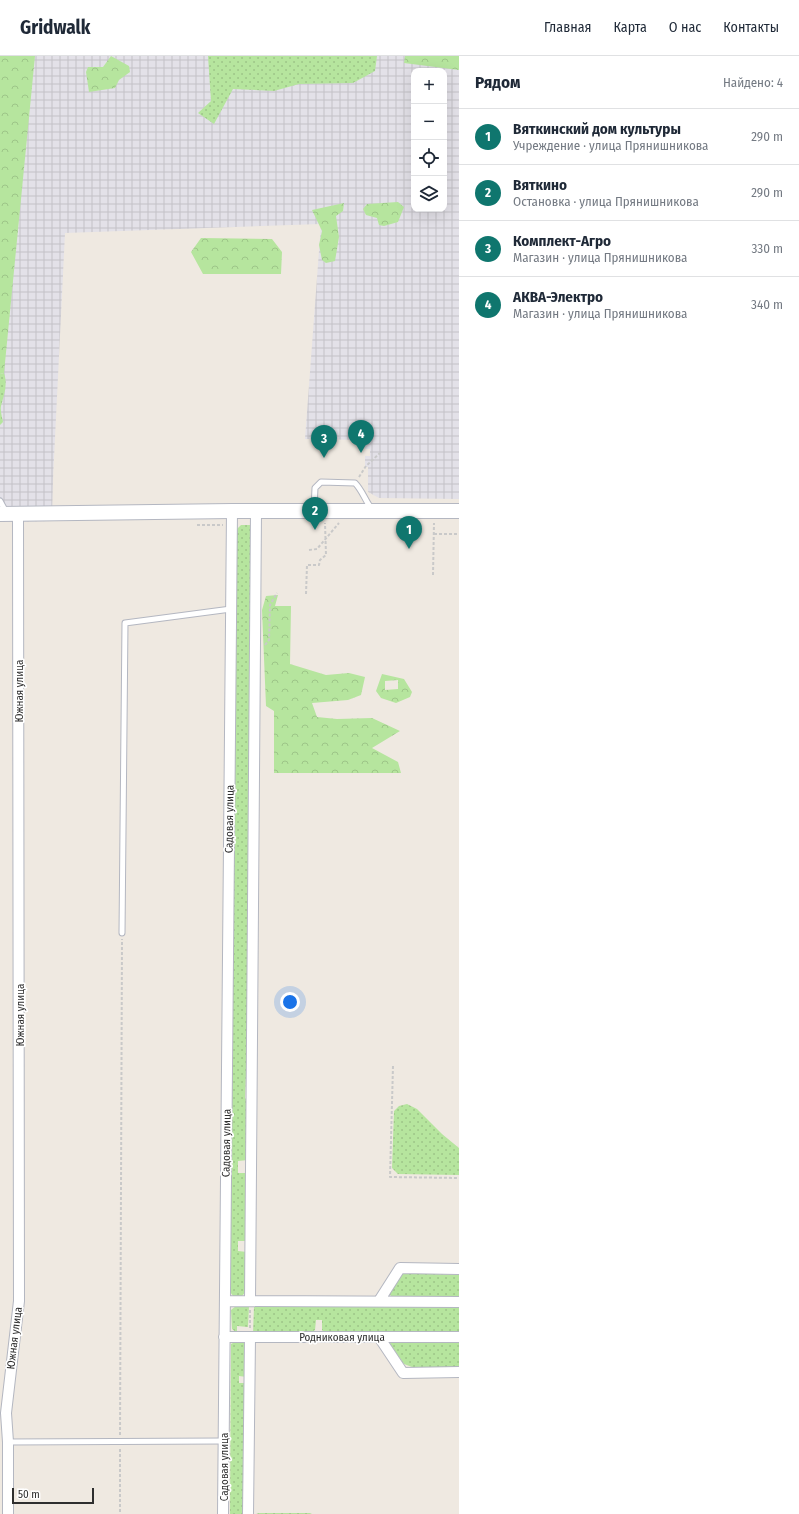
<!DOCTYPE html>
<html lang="ru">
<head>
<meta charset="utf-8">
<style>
  :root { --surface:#fff; --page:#f6f6f7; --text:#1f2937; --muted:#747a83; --line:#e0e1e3; --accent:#0f766e }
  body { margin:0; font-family:"Fira Sans Condensed",sans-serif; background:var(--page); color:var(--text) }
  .controls { position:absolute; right:12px; top:12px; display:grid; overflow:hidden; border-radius:8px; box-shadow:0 4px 16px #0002 }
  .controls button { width:36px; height:36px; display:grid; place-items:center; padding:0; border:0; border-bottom:1px solid var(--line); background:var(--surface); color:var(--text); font:20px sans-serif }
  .scale { position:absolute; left:12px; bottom:10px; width:82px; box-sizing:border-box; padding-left:4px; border:2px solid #2e2e2e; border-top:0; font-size:11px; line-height:14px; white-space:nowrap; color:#2e2e2e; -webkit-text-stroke:3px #fff; paint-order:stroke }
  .you { position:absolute; left:290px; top:946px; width:14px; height:14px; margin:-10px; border:3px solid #fff; border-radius:50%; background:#1a73e8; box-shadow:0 0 0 6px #1a73e833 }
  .badge { display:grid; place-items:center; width:26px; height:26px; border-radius:50%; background:var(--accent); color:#fff; font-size:13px; font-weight:700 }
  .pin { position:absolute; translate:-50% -33px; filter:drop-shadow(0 1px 2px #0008) }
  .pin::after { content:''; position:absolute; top:21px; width:14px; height:12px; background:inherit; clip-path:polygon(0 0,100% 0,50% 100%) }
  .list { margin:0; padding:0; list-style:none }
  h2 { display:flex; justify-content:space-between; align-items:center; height:52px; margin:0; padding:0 16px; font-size:17px }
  h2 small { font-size:13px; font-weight:400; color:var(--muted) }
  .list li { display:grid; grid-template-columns:26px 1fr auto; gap:12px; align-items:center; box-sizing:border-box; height:56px; padding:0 16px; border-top:1px solid var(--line) }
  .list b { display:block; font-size:15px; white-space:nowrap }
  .list p { margin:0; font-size:13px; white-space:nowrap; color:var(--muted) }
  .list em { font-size:13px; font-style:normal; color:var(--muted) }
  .icon { flex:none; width:22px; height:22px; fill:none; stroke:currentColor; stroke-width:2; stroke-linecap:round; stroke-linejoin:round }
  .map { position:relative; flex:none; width:459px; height:1458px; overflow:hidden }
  header { display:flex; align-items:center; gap:24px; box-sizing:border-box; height:56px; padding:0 20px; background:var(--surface); border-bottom:1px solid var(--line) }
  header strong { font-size:19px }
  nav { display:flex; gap:22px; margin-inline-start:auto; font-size:14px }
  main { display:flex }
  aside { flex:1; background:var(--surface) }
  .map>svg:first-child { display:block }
  .industrial { fill:url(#industrial-grid); fill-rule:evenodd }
  .grass { fill:url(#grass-dots) }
  .forest { fill:url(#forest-crowns); fill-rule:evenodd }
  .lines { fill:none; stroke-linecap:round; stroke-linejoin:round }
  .lane-casing { stroke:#b4b7c1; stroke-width:7 }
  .street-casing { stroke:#b4b7c1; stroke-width:12 }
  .secondary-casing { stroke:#b4b7c1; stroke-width:16 }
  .path { stroke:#c9c9c9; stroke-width:2; stroke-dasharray:3 2; stroke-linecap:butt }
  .lane { stroke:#fff; stroke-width:5 }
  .street { stroke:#fff; stroke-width:10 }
  .secondary { stroke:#fff; stroke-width:14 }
  .labels { text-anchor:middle; stroke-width:3.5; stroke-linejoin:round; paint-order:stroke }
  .street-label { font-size:11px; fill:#2e2e2e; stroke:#fff }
</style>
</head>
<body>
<header>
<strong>Gridwalk</strong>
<nav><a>Главная</a><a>Карта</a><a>О нас</a><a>Контакты</a></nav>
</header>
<main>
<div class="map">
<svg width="459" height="1458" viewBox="0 0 459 1458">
  <defs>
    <pattern id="industrial-grid" width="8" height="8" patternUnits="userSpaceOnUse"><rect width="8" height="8" fill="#e3e1e8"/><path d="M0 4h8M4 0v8" fill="none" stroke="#c3c1c7"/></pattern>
    <pattern id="grass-dots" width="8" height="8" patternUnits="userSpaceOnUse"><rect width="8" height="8" fill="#b6e59e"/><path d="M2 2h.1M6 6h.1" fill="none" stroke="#9dc588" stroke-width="1.8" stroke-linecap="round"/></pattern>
    <pattern id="forest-crowns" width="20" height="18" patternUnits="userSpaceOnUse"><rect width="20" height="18" fill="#b6e59e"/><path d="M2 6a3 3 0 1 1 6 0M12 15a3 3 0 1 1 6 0" fill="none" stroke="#9dc588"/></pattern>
  </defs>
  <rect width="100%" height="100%" fill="#efe9e1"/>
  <path class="industrial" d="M26 0H459V443L379 442 368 436V411L365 410V400H370V393H365V384L305 383 321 168 65 177 53 423 52 465 0 466V199ZM414 15H444V153H414Z"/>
  <path class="grass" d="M208 0H377L375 15 353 27 299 28 274 35 233 33 214 68 198 57 211 45Z
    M4 317C8 329 4 339 1 350 0 354 2 361 3 366L0 369V318Z
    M241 469H250L253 473 250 1016 246 1019 245 1042 249 1046 248 1104 238 1105V1117H247V1185H238V1195L247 1196V1234L242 1240 234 1241 230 1236 237 473Z
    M407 1048 417 1053 442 1078 459 1092V1119L398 1118 392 1112 394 1055 399 1050Z
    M404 1217 459 1219V1243L391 1241 389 1235 397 1223Z
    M236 1250H249L248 1271 237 1270V1277L232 1273 231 1254Z
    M254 1250H459V1278L325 1277 322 1274V1264H316L315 1274 309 1278H253Z
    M392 1283 459 1284V1311H412L404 1308 390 1288Z
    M237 1285H244L247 1292V1321L239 1320V1327H246L245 1458H230L231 1288Z
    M259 1457H310L312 1458H256Z"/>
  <path class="forest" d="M0 0H35L4 317 0 318Z
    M111 0 129 10 130 16 119 24 115 32 89 36 86 16 88 11H103Z
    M405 0H459V14L404 7Z
    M398 146 404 151 398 166 384 170 379 169 377 162 366 159 363 153 367 148Z
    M344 147 343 155 336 160 339 181 335 205 326 207 322 204 319 189 322 175 312 154Z
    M201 182 272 183 282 196 281 218H203L191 196Z
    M278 539 275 550H291L290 608 326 619 349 617 365 621 361 639 348 644 312 647 317 661 337 663 372 662 400 675 372 692 398 706 401 717H274V655L266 650 262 554 266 540Z
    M382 618 404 623 412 636 410 641 396 647 381 642 376 635ZM398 624V633L385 634V625Z
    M326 1250H370L366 1252 328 1253Z"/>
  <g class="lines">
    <g class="lane-casing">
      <path id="lane" d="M0 445 6 456
        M314 453 315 432 321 426 355 427C362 434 365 444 371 452
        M122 877 125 567 231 553
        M8 1386 224 1385"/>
    </g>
    <g class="street-casing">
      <path id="street" d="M225 1245 459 1246
        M250 1245 256 455
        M379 1245 400 1212 459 1213
        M224 1281H459
        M379 1281 403 1317 459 1316
        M8 1458V1386L6 1357 19 1245 18 458
        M223 1458 232 455
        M248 1458 250 1281"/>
    </g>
    <g class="secondary-casing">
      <path id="secondary" d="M0 458 232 455H459"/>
    </g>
    <path class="path" d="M359 421 366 410 380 397
      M197 469H223
      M434 478H459
      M309 494 317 493 339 467
      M433 519 434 467
      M306 538 307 509H319L320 504 326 499 325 467
      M265 589 269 584 270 549 277 537
      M393 1010 390 1121 459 1122
      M250 1272V1254
      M120 1379 122 883
      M120 1393V1458"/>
    <use href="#lane" class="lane"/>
    <use href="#street" class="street"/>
    <use href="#secondary" class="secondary"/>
  </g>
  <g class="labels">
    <g class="street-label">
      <text transform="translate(19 635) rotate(-90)" y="4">Южная улица</text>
      <text transform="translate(229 763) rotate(-89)" y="4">Садовая улица</text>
      <text transform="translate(20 959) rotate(-90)" y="4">Южная улица</text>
      <text transform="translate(226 1087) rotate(-89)" y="4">Садовая улица</text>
      <text x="342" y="1285">Родниковая улица</text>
      <text transform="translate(14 1282) rotate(-83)" y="4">Южная улица</text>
      <text transform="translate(224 1411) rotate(-90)" y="4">Садовая улица</text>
    </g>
  </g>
</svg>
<div class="controls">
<button>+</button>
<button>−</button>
<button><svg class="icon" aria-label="locate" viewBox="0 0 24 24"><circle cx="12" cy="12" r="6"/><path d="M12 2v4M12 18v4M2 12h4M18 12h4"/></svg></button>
<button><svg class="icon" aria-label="layers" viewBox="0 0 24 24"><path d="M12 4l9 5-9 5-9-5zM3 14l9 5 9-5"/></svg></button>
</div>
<div class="scale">50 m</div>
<div class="you"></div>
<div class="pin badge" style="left:409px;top:493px">1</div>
<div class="pin badge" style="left:315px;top:474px">2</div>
<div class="pin badge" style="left:324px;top:402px">3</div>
<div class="pin badge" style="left:361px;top:397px">4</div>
</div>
<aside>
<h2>Рядом<small>Найдено: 4</small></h2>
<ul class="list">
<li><span class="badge">1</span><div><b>Вяткинский дом культуры</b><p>Учреждение · улица Прянишникова</p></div><em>290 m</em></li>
<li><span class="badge">2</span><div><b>Вяткино</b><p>Остановка · улица Прянишникова</p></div><em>290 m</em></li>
<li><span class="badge">3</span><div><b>Комплект-Агро</b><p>Магазин · улица Прянишникова</p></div><em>330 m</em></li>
<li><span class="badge">4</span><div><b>АКВА-Электро</b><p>Магазин · улица Прянишникова</p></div><em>340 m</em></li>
</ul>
</aside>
</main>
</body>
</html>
